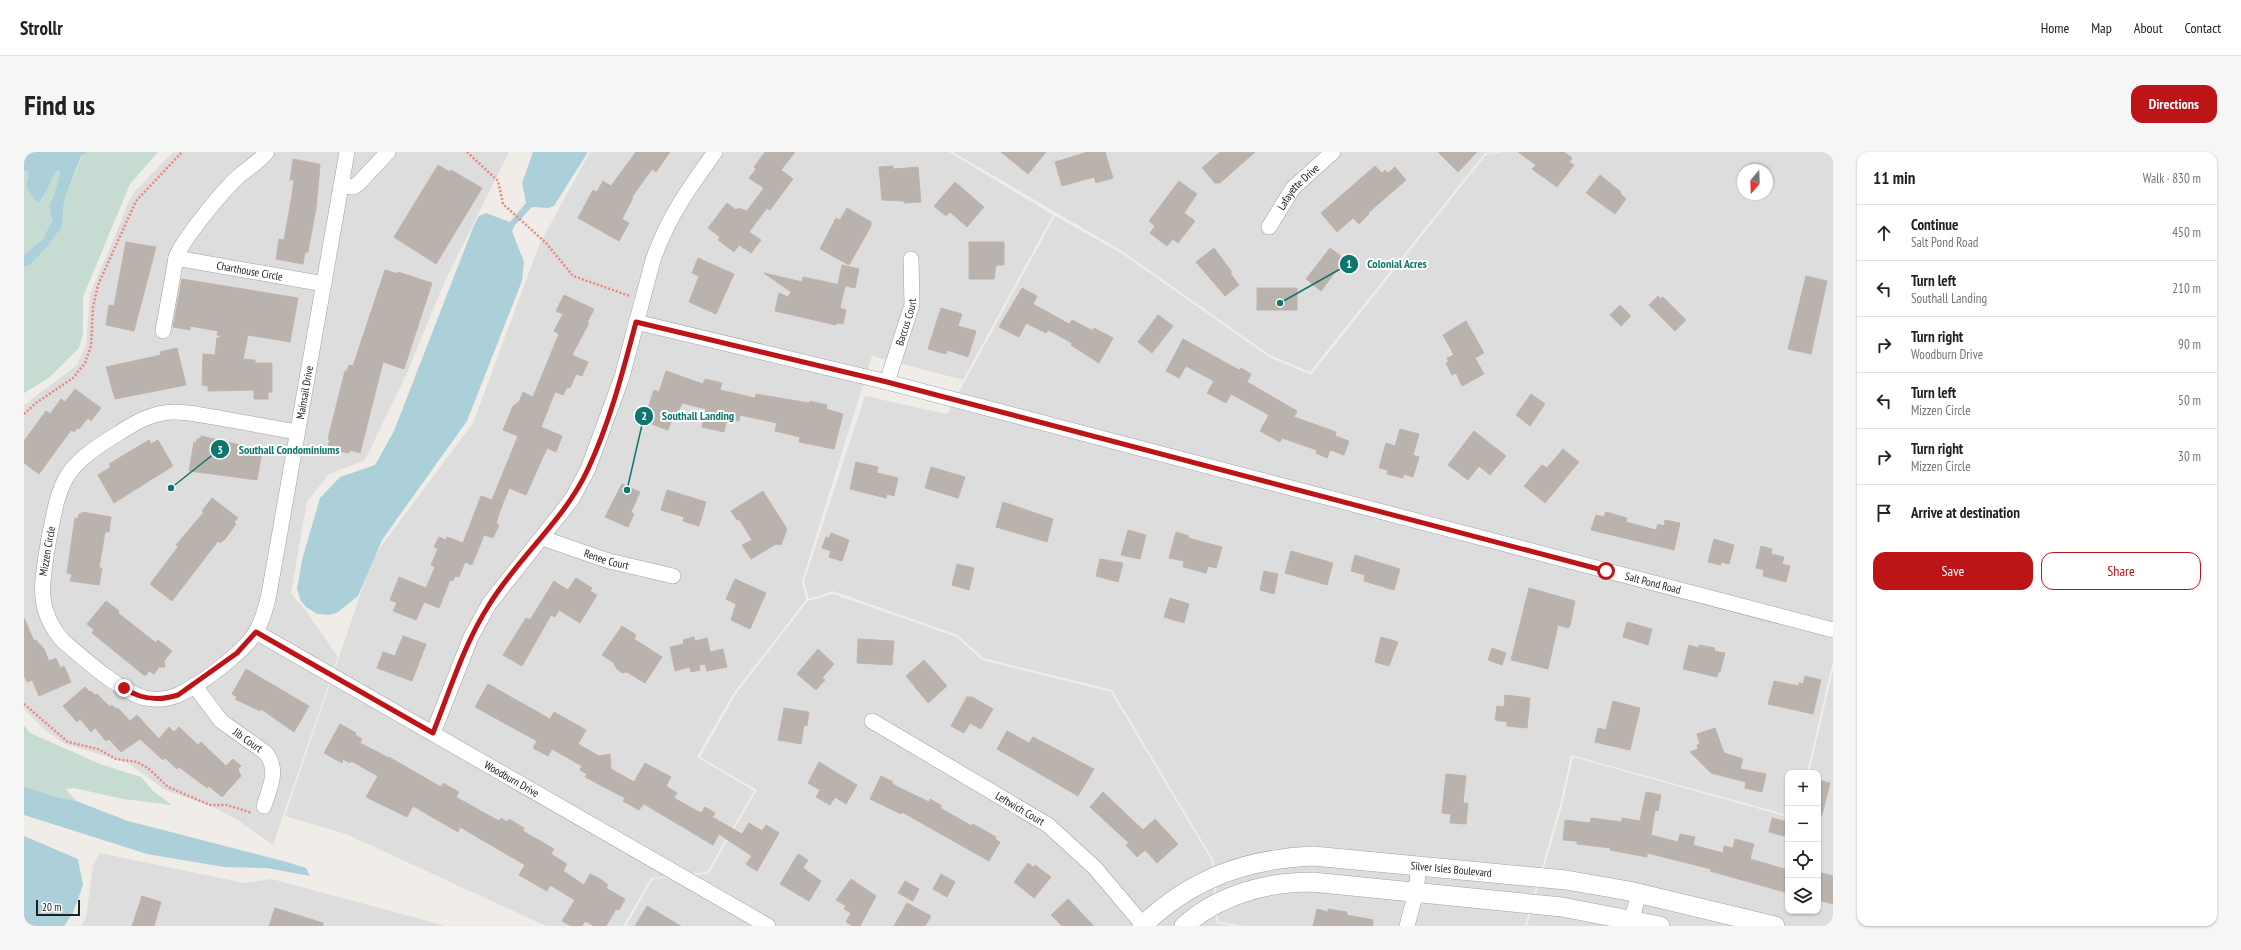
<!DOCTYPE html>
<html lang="en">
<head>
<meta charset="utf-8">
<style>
  :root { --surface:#fff; --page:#f6f6f6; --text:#202124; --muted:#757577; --line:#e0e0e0; --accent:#bc1417 }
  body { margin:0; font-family:"PT Sans Narrow",sans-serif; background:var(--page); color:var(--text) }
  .controls { position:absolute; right:12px; bottom:12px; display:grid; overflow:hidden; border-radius:8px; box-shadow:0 1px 3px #0004 }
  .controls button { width:36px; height:36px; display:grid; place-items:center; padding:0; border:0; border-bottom:1px solid var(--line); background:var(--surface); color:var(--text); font:20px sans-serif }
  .compass { position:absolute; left:1713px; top:12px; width:36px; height:36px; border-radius:50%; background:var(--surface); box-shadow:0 1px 3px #0004; rotate:199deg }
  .scale { position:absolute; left:12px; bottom:10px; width:44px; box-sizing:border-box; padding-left:4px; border:2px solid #202020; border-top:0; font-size:11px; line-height:14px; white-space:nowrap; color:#202020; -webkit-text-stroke:3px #fff; paint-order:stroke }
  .stop { position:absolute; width:12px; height:12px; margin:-9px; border:3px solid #bc1417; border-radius:50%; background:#fff }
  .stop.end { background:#bc1417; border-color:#fff; box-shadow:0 1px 4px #0008 }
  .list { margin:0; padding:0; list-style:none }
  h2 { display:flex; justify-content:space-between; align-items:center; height:52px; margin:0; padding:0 16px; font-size:17px }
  h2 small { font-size:13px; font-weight:400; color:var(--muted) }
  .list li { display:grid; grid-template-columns:26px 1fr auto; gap:12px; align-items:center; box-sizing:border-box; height:56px; padding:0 16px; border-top:1px solid var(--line) }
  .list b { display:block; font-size:15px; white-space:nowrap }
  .list p { margin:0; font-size:13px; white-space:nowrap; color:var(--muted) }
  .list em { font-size:13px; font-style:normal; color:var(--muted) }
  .actions { display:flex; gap:8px; padding:12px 16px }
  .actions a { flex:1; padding:9px 0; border:1px solid var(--accent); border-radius:12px; text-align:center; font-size:14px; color:var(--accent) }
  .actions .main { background:var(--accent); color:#fff }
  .icon { flex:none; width:22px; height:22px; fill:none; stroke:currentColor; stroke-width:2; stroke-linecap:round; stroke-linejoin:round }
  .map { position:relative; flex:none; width:1809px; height:774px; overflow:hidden; border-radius:12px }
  header { display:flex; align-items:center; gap:24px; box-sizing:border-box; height:56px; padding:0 20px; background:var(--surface); border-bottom:1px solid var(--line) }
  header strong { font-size:19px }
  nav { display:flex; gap:22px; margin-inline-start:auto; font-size:14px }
  .intro { display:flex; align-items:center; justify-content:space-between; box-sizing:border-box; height:96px; padding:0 24px }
  h1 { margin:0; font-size:28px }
  .button { padding:10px 18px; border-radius:12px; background:var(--accent); color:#fff; font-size:14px; font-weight:700 }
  main { display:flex; gap:24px; padding:0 24px }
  aside { flex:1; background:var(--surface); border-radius:12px; box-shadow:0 1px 3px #0004 }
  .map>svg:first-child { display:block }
  .residential { fill:#dedddd; fill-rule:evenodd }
  .wetland { fill:#c6dcd2 }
  .water { fill:#acd0d9 }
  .building { fill:#b9b2ad; stroke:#c0b4ab }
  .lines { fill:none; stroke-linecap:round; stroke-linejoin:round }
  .minor-casing { stroke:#a1a1a1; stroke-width:16 }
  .tertiary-casing { stroke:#a1a1a1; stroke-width:20 }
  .path { stroke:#ed857c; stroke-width:2.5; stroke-dasharray:2 2; stroke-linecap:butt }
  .minor { stroke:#fff; stroke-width:15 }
  .tertiary { stroke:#fff; stroke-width:19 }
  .route { stroke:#bc1417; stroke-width:5 }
  .labels { text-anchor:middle; stroke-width:4; stroke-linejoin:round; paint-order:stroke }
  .street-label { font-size:11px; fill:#202020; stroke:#fff }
  .leader { fill:none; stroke:#0f766e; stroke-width:1.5 }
  .callout-dot { fill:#0f766e; stroke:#fff; stroke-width:1.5 }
  .mark-label { font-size:12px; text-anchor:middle; font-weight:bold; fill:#fff }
  .callout-label { font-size:12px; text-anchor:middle; font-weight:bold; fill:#0f766e; stroke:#fff; stroke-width:4; stroke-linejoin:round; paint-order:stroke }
</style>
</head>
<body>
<header>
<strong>Strollr</strong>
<nav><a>Home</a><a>Map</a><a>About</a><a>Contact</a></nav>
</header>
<div class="intro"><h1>Find us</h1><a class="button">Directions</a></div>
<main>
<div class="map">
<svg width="1809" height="774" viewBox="0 0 1809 774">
  <rect width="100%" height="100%" fill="#f0ede8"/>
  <path class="residential" d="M149 0H485L421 129 382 223 341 308 305 322 283 350 267 441 282 459 314 505 249 693 212 667 187 654 141 638 104 611 41 592 22 579 0 557V253L53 213 62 193 66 142 97 70 104 51 111 39Z
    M566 0H925L1029 63 939 228 848 204 778 429 782 448 709 542 673 605 730 639 683 720 627 726 599 774H522L322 682 261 664 349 405 449 271 516 91Z
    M929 0H1471L1461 1 1286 220 1246 203 1098 99Z
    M1479 0H1809V509L1783 621H1764V663L1547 603 1536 653 1501 774H1217L1194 769 1190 709 1088 538 959 506 934 483 809 439 785 447 780 429 841 244 923 262 1031 64 1097 101 1245 205 1287 223 1462 3ZM1719 18H1743V42H1719Z
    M809 442 933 485 958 508 1087 540 1188 709 1192 771 1207 774H602L629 727 684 722 733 638 676 605 711 543 784 449Z
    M1809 518V774H1503L1538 654 1549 605 1764 665V759H1794V621H1785Z
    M76 701 220 731 248 727 422 774H57L62 765 69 714Z"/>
  <path class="wetland" d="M63 0H134L106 32 59 145V182L55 196 26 225 0 241V115L5 114 23 95 38 75 40 49 58 5Z
    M0 19 5 20 18 48 27 26 33 19 36 20 31 41 25 53 28 67 18 88 0 103Z
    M0 573 6 581 76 612 117 625 129 639 148 653 99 647 50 636 42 637 52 649 32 645 0 634Z"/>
  <path class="water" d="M0 0H63L57 5 40 49 38 75 23 95 5 114 0 115V103L18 88 28 68 25 53 31 41 36 20 33 19C25 28 23 45 13 51L2 34 5 20 0 19Z
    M509 0H564L530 54 524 56 508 55 491 73 488 79 500 110 498 129 443 269 358 388 334 444 314 460 306 463 293 462 282 455 277 449 273 437 278 408 296 346 316 325 351 313 370 279 450 73 455 64 462 61 486 70 502 51 498 31Z
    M0 634 32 645 52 649 104 669 263 710 282 716 286 724 243 716 200 715 123 702 0 663Z
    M0 684 54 707 59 733 49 761 40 774H0Z"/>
  <path class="building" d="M612 0H646L632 20 628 17 608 45 609 46 598 67 605 71 595 89 554 66 569 38 573 40 579 29 587 34Z
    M741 0H771L757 18 769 27 746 58 743 56 725 80 737 88 727 101 715 93 710 100 694 88 696 85 684 76 703 51 712 58 714 56 723 59 740 36 725 26 732 17 730 15Z
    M977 0H1022L1004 22Z
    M1064 0H1081L1089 26 1072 31 1070 25 1038 34 1031 10Z
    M1196 0H1231L1196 31H1191L1178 16Z
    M1414 0H1453L1434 20Z
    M1494 0H1540L1548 6 1545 10 1550 13 1533 35 1508 17 1512 13Z
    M269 7 295 12 296 14 292 56 284 100H281L279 112 252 107 255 87 260 88 268 43 270 28H266Z
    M414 13 426 20 427 18 458 36 412 112 370 85Z
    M869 14V17L894 15 897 50 880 51V49L858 48 855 15Z
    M1351 14 1358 21 1361 18 1364 21 1371 15 1382 28 1344 61 1345 62 1335 72 1329 66 1313 80 1297 61Z
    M1576 23 1597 40 1596 41 1602 47 1591 62 1562 41Z
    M1155 29 1173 42 1160 61 1171 69 1154 91 1149 87 1143 94 1126 81 1131 74 1125 69Z
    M931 30 960 55 943 75 926 60 922 64 910 54Z
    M823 56 847 70V74L825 113 796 97 812 66 816 68Z
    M102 90 132 95 110 179 82 173 85 153 90 154Z
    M945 90H980V113H972L970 127H945Z
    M1190 96 1208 120 1206 121 1215 133 1201 144 1172 110Z
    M1306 96 1321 107 1297 139 1282 127Z
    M674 106 710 122 692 162 665 150 675 124 668 121Z
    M818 113 835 117 831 136 814 132Z
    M361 118 374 122V120L408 131 380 217 359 210 336 301 326 298 325 301 311 298 312 295 304 293 306 288 304 287 321 219H323L325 213 329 214Z
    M740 121 778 130 779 125 821 134 816 156 822 158 819 172 812 171V173L751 159 755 141 764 145 767 140Z
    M1782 124 1803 129 1787 202 1764 197Z
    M158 127 274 146 266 190 224 183 219 207 231 208V211H248V240H244V247H230V238L184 239V234L178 233 179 202 191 203 193 186 199 184 193 183 194 179 166 174V178L149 175Z
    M998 136 1013 144 1009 152 1045 172 1048 168 1069 179 1070 176 1089 186 1075 211 1047 193 1048 191 1024 178 1022 181 1002 171 995 185 975 175Z
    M1233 136H1273V158H1233Z
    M540 143 570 157 563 171H565L548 203 564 210 558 224 552 222 546 236 543 235 539 243 531 240 517 275 538 284 532 300 523 296 502 343 485 336 476 359 472 371 475 373 469 386 460 383 448 413 441 410 435 425 431 424 429 429 426 428 415 456 400 450 392 468 369 459 373 451 366 448 375 425 402 436 411 415 407 413 414 397 410 395 415 385 422 388 423 385 439 391 457 344 468 348 494 284 479 278 489 254 495 250 499 240 509 245 535 182 530 179 539 162 532 159Z
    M1634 144 1636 147 1639 145 1662 168 1651 179 1625 153Z
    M1596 153 1607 164 1597 174 1586 163Z
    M917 156 938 162 934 174 952 179 944 205 923 198 922 202 904 197Z
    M1134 163 1149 174 1128 201 1114 190Z
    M1442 169 1460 201 1451 206 1460 222 1438 234 1432 221 1428 223 1422 211 1425 210 1423 206 1430 203 1419 183Z
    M1159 187 1215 218 1217 216 1227 222 1223 230 1273 259 1270 265 1312 280 1311 284 1325 289 1320 303 1306 298 1303 306 1292 301 1293 298 1258 286 1256 290 1236 279 1245 263 1207 242 1202 251 1183 241 1190 229 1162 214 1155 226 1142 219Z
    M153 196 162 233 91 247 82 215 137 203 136 200Z
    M642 219 679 232 681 227 698 231 696 238 731 246 732 242 785 251 786 249 803 253 802 257 819 262 810 297 775 290 776 285 751 279 753 271 716 263 715 269 703 267 700 280 678 275 682 257 658 251 655 258 650 262 644 278 622 270 626 260 623 259 630 238 635 240Z
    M51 237 77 256 67 269 64 266 55 277 53 276 50 280 47 278 15 322 0 311V289L22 259 26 262 37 247 41 250Z
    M1507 242 1521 252 1506 274 1492 263Z
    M1376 277 1395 282 1389 303 1395 305 1389 325 1380 322 1379 326 1363 322 1364 318 1355 316 1362 291 1371 294Z
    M1450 279 1482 304 1466 323 1455 314 1444 328 1424 313Z
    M177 284 238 298 233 328 165 319 170 290 172 291 173 287 177 286Z
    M125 288 127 292 134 288 149 314 90 351 74 323 87 315 85 312Z
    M1539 297 1555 310 1521 351 1500 334 1518 313 1523 316Z
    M832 310 854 315 853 321 874 326 870 344 863 342 862 346 826 337Z
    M907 315 941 325 934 346 901 336Z
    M598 332 616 340 607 360 610 362 604 375 581 365Z
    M643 338 682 350 675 374 659 369 660 365 637 358Z
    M739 339 763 377 757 393 752 392 727 407 718 393 728 388 715 367 713 368 707 359Z
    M188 346 214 366 210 370 212 372 201 387 196 391 194 389 148 449 126 432 154 395 152 393 180 360 178 359Z
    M979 350 1029 367 1023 390 972 375Z
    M58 360 87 365 85 380H81L75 416H78L75 433 46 429 48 422 43 421 51 366 54 367 55 362H58Z
    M1582 360 1603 366 1602 370 1632 378 1634 372 1640 374 1641 368 1656 371 1650 398 1567 378 1572 363 1580 365Z
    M1104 378 1122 383 1116 407 1097 403Z
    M1152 380 1165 384 1164 386 1198 395 1192 416 1184 414 1182 421 1159 415 1160 409 1145 406Z
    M807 381 825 388 818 409 805 405 807 399 798 396 802 385 805 386Z
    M1690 387 1710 393 1705 412 1697 410V413L1684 410Z
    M1737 394 1748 397 1747 402 1760 405 1758 412 1766 414 1762 430 1739 424 1740 418 1732 416Z
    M1267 399 1309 411 1303 433 1261 421Z
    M1331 403 1376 417 1370 438 1340 429 1341 423 1327 419Z
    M1076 407 1099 411 1094 430 1072 424Z
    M933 412 950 416 945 438 928 433Z
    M1240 419 1254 422 1250 442 1236 438Z
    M552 426 568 436 566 439 573 443 556 471 535 458 531 465 527 463 498 514 479 503 502 466 506 468 530 429 544 438Z
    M711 427 742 441 726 477 707 468 712 452 702 447Z
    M1505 436 1551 449 1546 474 1544 476 1534 473 1524 517 1487 508Z
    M1146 446 1165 452 1160 471 1140 465Z
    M82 449 95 459 94 461 132 491 134 488 148 499 140 509 141 515H135L130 522 125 519 121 524 68 481 70 478 63 472Z
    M0 466 10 489 12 488 20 497 25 509 32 506 36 516 40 514 47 530 15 544 8 528 3 530 0 523Z
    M1603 470 1628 477 1624 493 1599 485Z
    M598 474 612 483 610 487 638 505 621 531 603 520 598 521 593 517 589 510 578 503Z
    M379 484 402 492 388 529 353 516 359 500 371 504Z
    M670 485 671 489 683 486 686 500 699 497 703 515 683 519 681 512 675 513 676 518 667 520 666 515 651 519 646 495 660 492 659 488Z
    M1357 485 1374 490 1365 514 1351 510Z
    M834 487 870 489 868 513 833 511Z
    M1665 493 1675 496V493L1691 496 1690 499 1701 501 1696 520H1694L1693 525 1659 517Z
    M1468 496 1482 501 1478 513 1464 508Z
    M794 497 810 512 798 526 801 528 792 538 773 522Z
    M900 508 923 534 904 551 882 524Z
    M222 517 285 554 270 580 237 557 236 559 211 547 213 545 208 542Z
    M1781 524 1797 528 1789 562 1744 552 1750 529 1775 534V531L1779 532Z
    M464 532 526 567 530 560 562 578 554 592 575 604 586 602 587 617 610 630 621 611 647 625 642 634 653 641 650 646 675 660H678L681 655 691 661 688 665 718 682 725 671 738 679 742 673 755 681 733 719 722 712 728 704 695 682 689 693 620 652 615 658 599 649 601 646 561 625 563 622 556 618 558 614 528 597 524 604 509 596 513 589 451 555Z
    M61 535 66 540 67 539 71 543 73 542 86 555 88 553 92 557 94 556 106 569 113 563 135 587 145 575 150 580 155 575 174 593 177 590 202 614 209 607 217 614 214 617 217 624 198 645 185 634 183 636 155 615 153 617 141 606 139 608 116 587 97 600 85 587 82 589 71 576 67 580 56 567 53 570 39 554Z
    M1481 543 1506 546 1503 576 1483 574V570L1471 568 1473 554 1480 555Z
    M943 545H948L969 557 957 577 946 571 940 581 927 574Z
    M1589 549 1616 556 1606 598 1571 590 1574 576 1582 578Z
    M760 556 785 560 783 574 780 573 777 592 754 588Z
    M316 572 332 581 331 583 338 587 336 591 365 606V605L417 635 419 631 435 640 432 645 464 663 475 669 477 666 483 670 485 667 500 676 499 679 530 697 527 702 543 712 539 719 560 733 566 722 578 728 584 733 582 736 601 747 595 758 592 757 582 774H570L561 769 558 774H547L538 769 551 748 526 733 523 739 495 723 501 713 436 675 434 680 389 654 383 665 342 645 354 624 327 609 326 611 319 607 318 611 300 601Z
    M1691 576 1700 601 1719 607 1716 617 1742 622 1738 640 1721 636 1722 630 1687 621 1666 600 1674 597 1673 593 1676 592 1673 582Z
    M983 579 1005 591 1009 585 1070 617 1054 644 973 597Z
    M795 610 833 633 822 652 811 645 806 653 792 645 796 638 784 631Z
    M1422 622 1442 624 1439 651H1444L1442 672 1426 671 1427 662 1418 661Z
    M857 624 869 630 868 632 905 650 906 647 918 654 916 656 948 674 949 672 972 685 971 687 976 690 965 709 878 660 877 662 846 647Z
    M1794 628 1806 631 1798 663H1794Z
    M1079 640 1119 678 1131 667 1154 692 1133 711 1121 698 1113 705 1102 693 1105 691 1066 655Z
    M1622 640 1637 643 1634 659 1631 658 1627 683 1654 690 1656 682 1671 685 1669 693 1699 701 1700 694 1709 696 1711 687 1730 692 1726 707 1764 718V741L1686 719 1687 717 1623 701V705L1586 698 1587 696 1553 692V689L1539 688 1541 668 1566 671 1567 666 1598 670V666L1616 669Z
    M1748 666 1764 670 1760 684 1745 680Z
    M774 702 784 708 779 716 797 729 785 749 756 732Z
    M1004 711 1009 715 1011 713 1027 725 1010 746 990 730Z
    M1794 720 1809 724V752L1794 748Z
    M917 722 931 730 923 745 909 737Z
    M827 727 852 744 836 774H829L822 770 827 761 820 757 822 754 812 748Z
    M881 729 895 737 889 749 874 741Z
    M118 744 137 750 130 774H108Z
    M1044 747 1070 774H1038L1027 763Z
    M883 751 907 764 901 774H870Z
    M623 754 657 774H611Z
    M251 756 299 771V774H245Z
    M1293 757 1304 760V757L1323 760V763L1349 768V774H1289Z"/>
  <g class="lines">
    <g class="minor-casing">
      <g id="minor">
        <path d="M317 34 329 35 334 32 364 0"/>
        <path id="s1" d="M1245 75 1269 36 1309 0"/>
        <path d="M152 106C157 89 201 36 215 24 225 15 235 10 243 0"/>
        <path id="s2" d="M612 170 863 230 1809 478"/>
        <path id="s3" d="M139 179 152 106 300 132"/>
        <path id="s4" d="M863 230 888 153 887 107"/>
        <path id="s5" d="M273 280C247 275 221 271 196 266 181 264 166 260 151 260 129 260 112 270 95 281 37 316 36 328 24 392 18 430 11 457 39 489 59 506 97 540 121 546 131 548 144 547 154 543 177 532 219 501 232 480 239 468 242 455 245 442L323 0"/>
        <path id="s6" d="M518 386 585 409 649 424"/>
        <path id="s7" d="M232 480 744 774"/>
        <path id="s8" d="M170 533 197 569 242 601C255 618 246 635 240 654"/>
        <path id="s9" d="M848 569 1024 673 1071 716 1120 774"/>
        <path d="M409 581 447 485 465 452 548 347 564 317 598 225 629 108C644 65 665 36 691 0"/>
        <path d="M1383 774 1392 740 1395 713"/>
        <path d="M1606 774 1615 741"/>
      </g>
    </g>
    <g class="tertiary-casing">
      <g id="tertiary">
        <path id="s10" d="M1118 774C1167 727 1221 707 1289 704L1542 728 1605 739 1751 774"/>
        <path d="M1160 774C1195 743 1242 730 1288 730L1538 755 1636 774"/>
      </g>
    </g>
    <path class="path" d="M443 0 474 29 479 52 522 91 549 124 606 144
      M0 262 12 251 49 226 61 211 67 194 69 155 74 133 112 49 158 0
      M0 552 44 590 74 597 92 607 113 610 124 616 144 635 186 653H203L228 661"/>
    <use href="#minor" class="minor"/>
    <use href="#tertiary" class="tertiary"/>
  </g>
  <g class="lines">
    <path class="route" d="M100 536C117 548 135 549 154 543L213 501 232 480 409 581C426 538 440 492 465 453 494 405 540 369 564 317 586 270 599 219 612 170L863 230 1582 419"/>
  </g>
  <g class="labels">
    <g class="street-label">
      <text dy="4" stroke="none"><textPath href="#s1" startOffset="50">Lafayette Drive</textPath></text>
      <text dy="4" stroke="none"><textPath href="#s3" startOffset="149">Charthouse Circle</textPath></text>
      <text dy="4" stroke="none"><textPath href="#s4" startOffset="63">Baccus Court</textPath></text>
      <text dy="4" stroke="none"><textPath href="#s5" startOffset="906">Mainsail Drive</textPath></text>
      <text transform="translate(23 399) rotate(-80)" y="4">Mizzen Circle</text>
      <text dy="4" stroke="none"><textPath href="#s6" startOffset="68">Renee Court</textPath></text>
      <text dy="4" stroke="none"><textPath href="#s2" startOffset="1050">Salt Pond Road</textPath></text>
      <text dy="4" stroke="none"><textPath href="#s8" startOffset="78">Jib Court</textPath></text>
      <text dy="4" stroke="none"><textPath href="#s7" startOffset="295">Woodburn Drive</textPath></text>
      <text dy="4" stroke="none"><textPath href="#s9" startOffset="172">Leftwich Court</textPath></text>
      <text dy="4" stroke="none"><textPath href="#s10" startOffset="328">Silver Isles Boulevard</textPath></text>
    </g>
  </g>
  <path class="leader" d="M1256 151L1325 112M603 338L620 264M147 336L196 297"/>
  <g class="callout-dot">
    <circle cx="1256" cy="151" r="4"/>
    <circle cx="603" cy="338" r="4"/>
    <circle cx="147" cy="336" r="4"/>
    <circle cx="1325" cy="112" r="10"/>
    <circle cx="620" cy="264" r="10"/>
    <circle cx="196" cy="297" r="10"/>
  </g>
  <g class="mark-label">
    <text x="1325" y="116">1</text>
    <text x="620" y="268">2</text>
    <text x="196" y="302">3</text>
  </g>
  <g class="callout-label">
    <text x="1373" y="116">Colonial Acres</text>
    <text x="674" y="268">Southall Landing</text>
    <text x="265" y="302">Southall Condominiums</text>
  </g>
</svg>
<div class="controls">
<button>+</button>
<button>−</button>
<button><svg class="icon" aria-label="locate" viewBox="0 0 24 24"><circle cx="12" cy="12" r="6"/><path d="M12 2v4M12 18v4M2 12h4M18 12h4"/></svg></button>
<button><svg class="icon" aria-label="layers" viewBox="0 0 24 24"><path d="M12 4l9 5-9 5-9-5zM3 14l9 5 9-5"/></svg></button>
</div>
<svg class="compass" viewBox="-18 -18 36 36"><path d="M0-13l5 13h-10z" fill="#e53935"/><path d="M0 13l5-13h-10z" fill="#757577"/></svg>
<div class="scale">20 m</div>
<div class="stop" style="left:1582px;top:419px"></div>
<div class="stop end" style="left:100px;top:536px"></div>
</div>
<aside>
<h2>11 min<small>Walk · 830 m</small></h2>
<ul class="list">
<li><svg class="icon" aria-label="ahead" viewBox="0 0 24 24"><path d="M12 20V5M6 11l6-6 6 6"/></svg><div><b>Continue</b><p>Salt Pond Road</p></div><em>450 m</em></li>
<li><svg class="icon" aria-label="left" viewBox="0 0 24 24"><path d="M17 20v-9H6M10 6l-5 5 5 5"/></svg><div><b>Turn left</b><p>Southall Landing</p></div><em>210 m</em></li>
<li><svg class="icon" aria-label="right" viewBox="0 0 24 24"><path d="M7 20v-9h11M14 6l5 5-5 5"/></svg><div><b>Turn right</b><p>Woodburn Drive</p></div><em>90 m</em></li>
<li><svg class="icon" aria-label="left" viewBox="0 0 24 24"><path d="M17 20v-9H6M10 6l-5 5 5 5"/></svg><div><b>Turn left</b><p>Mizzen Circle</p></div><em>50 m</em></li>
<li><svg class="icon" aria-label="right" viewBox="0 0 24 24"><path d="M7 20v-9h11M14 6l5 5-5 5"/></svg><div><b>Turn right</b><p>Mizzen Circle</p></div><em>30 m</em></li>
<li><svg class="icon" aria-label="arrive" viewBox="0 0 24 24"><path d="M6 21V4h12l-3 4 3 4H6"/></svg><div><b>Arrive at destination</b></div></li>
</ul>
<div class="actions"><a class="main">Save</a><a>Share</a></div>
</aside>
</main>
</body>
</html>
